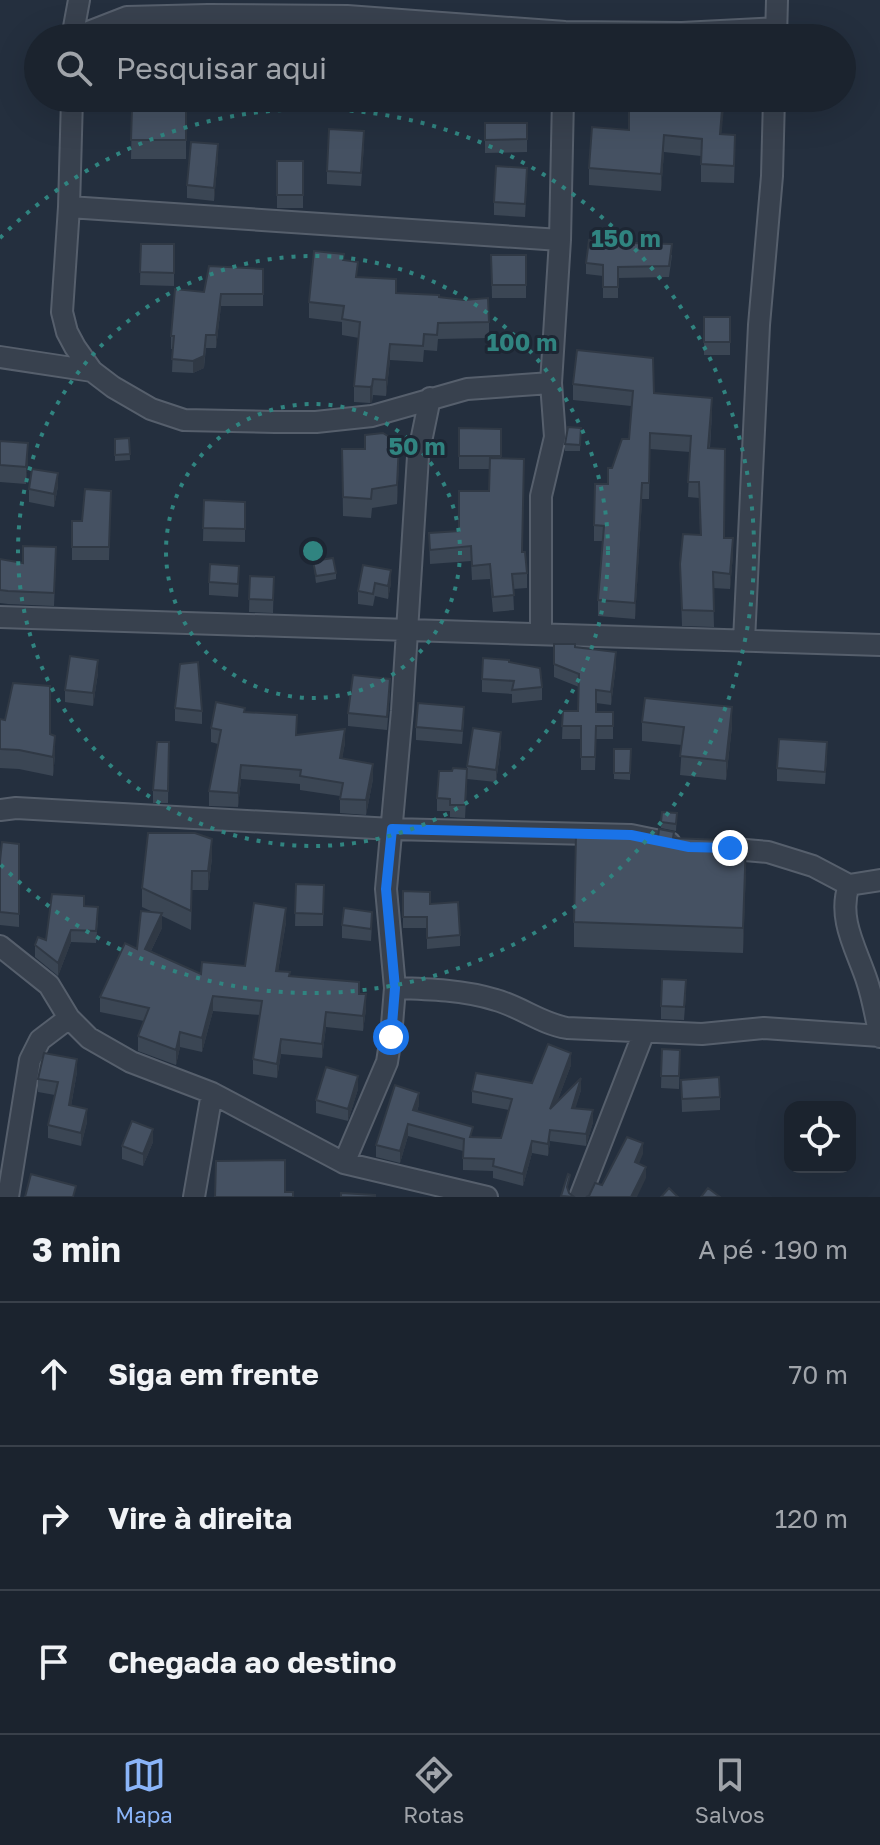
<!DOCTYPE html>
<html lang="pt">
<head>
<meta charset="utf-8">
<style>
  :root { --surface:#1b232e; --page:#282f3a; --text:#f1f3f6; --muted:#a0a4aa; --line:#39404a; --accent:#8ab4f8 }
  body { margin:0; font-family:"Golos Text",sans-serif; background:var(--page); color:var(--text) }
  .controls { position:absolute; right:24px; bottom:24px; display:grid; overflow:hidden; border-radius:16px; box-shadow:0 8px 32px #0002 }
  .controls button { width:72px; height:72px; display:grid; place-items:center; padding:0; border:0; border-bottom:2px solid var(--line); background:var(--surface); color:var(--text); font:40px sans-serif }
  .stop { position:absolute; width:24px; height:24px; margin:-18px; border:6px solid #1a73e8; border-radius:50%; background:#fff }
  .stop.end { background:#1a73e8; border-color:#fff; box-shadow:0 2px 8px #0008 }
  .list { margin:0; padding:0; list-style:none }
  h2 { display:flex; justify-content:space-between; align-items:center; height:104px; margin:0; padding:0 32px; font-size:34px }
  h2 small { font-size:26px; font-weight:400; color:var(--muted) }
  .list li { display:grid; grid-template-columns:52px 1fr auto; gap:24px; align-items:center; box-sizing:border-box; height:144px; padding:0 32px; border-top:2px solid var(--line) }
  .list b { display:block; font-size:30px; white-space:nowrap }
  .list em { font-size:26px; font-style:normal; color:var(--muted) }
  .icon { flex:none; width:44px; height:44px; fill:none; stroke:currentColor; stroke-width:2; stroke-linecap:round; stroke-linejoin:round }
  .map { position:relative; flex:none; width:880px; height:1197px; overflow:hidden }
  .search { position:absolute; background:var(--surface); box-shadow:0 8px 32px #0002; left:24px; right:24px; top:24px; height:88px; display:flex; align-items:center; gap:20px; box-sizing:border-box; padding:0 28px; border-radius:44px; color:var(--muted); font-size:30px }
  .sheet { height:536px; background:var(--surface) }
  nav { display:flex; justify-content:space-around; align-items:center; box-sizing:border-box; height:112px; border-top:2px solid var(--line); background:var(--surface); font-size:22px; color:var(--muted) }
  nav a { display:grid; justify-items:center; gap:4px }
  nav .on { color:var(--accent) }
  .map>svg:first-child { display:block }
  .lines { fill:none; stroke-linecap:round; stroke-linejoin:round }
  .street-casing { stroke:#565f6c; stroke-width:24 }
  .street { stroke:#38414e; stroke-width:20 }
  .wall { fill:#3b4654 }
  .shaded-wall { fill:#303945 }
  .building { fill:#455162; stroke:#303945; stroke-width:2 }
  .route { stroke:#1a73e8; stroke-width:10 }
  .ring { fill:none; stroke:#308480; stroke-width:4; stroke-dasharray:4 8 }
  .centre { fill:#308480; stroke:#1d2633; stroke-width:4 }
  .ring-label { font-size:24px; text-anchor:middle; font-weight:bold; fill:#308480; stroke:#1d2633; stroke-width:6; stroke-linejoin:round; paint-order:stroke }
</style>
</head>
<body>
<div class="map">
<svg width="880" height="1197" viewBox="0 0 880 1197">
  <rect width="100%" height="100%" fill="#242f3e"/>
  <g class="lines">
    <g class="street-casing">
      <path id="street" d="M72 38 79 0
        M73 38 127 17 208 15 347 16 565 32 682 33 777 28
        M776 38 777 0
        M72 98 69 207 62 312 67 332 75 347 92 371 113 387 151 409 184 420 275 422H316L372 416 467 389 551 383
        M69 207 560 240
        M0 357 92 371
        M0 617 880 645
        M541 633V496L555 437 551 383 560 240 563 98
        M744 641 759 325 772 176 774 98
        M0 810 16 808 392 829 631 835 670 843
        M722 848 768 852 813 866 849 885 880 880
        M849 885C837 919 857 950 867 981 873 999 876 1018 880 1037
        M0 946 49 985 69 1018 89 1038 131 1062 212 1093 344 1163 487 1197
        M395 988C429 989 464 990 496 1000 521 1007 542 1024 567 1028L702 1034 764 1028 880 1036
        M344 1163 387 1062 391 1037 395 988 386 889 402 711 418 456 430 398
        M8 1197 30 1060 40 1040 69 1018
        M194 1197 212 1093
        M580 1197 644 1032"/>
    </g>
    <use href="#street" class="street"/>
  </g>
  <path class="wall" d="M724 98 721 134 735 152 734 183 701 182V156L664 152 661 191 589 185V168L629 130Z
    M132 108 186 109V159H131Z
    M485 123H527V152L485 153Z
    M364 144 361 186 327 184V171Z
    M218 157 214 201 187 198V185Z
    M277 161H303V208H277Z
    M527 181 525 217 494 215V202Z
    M141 244H174V286L140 285Z
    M491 255H526V298H492Z
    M672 255 669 277 618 278V298H603V276L586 274V263Z
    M344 260 358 278 396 293 439 297 489 322V338L438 339 437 351 424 350 423 362 390 360 386 396 373 395 372 402 370 403 354 402V386L359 338 342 335V322L309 318V302Z
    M263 269V306H221L216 348H206L204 368 193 373 172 372 173 349H171V336L204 292Z
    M704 317H730V355H704Z
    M573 384 654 393 712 414 710 448 724 538 733 554 730 589 713 588 714 627 682 626 680 564 700 535 699 498 688 497 690 452 650 449 649 499H642L635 619 598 616V600L603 541H594V525L612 468 629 439 631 406 573 400Z
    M459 428 501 429V458L527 573V588L513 589 514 610 493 612 490 579 472 580 471 561 430 564 429 533 459 531 489 491 490 469H459Z
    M581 428 580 451H565V444Z
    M129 438 130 460 115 461V439Z
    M0 441 28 461 26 484 0 482Z
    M342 449 399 462 397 504 372 508 371 518 343 516Z
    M58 486 54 507 29 502V489Z
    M111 491 109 560H72V521H82Z
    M204 500 245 502V542L203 541Z
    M0 559 23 563 56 560 54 606 8 604 0 603Z
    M313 561 336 573V579L316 583Z
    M363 565 391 583 388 599 375 596 373 606 358 604V591Z
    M250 576 274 577 273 613 249 612Z
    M239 579 238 597 209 595V582Z
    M554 644 575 647 616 665 611 705 596 703V712H613V739H596L595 770H581V739H562L563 711H578L579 687 554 677Z
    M509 662 542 687V700L512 703V694L482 692V679Z
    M98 673 93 706 65 702V690Z
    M390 692 387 730 348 726V713Z
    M175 708 202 711V724L175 721Z
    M245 712 297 735 345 743 342 758 373 779 366 815 340 813V796L300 790V784L241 779 238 807 209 806V791L218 744 211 742V728Z
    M0 719 50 734 55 755 53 776 19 769 0 768Z
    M464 720 462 744 416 740V727Z
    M642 722 732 726 726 780 680 775 682 745 642 741Z
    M169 742 168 803H153V790Z
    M501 745 496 782 467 779V766Z
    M614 749H631L630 780 614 779Z
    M827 755 825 784 777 781V768Z
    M467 782 465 818 450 817V811H437V798Z
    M662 812 677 813 676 831 661 828Z
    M674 838 746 865 743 953 574 947V922Z
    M19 844V927L0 925V861Z
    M212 858 208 890H192L191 930 162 916V928L151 951 201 974 245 966 286 922 278 971 290 976 359 994 366 1009 363 1031 326 1027 322 1058 281 1054 277 1078 253 1074V1059L260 1015 213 1011 202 1052 180 1047 176 1065 138 1051V1036L144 1021 100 1012V997L137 949 153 912 142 907V888Z
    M296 884 324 885 323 926H295Z
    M403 891 430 904 460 935V946L427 949V928H403Z
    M84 906 98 920 96 943 71 942 58 976 35 957V945L46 940Z
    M372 924 371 941 342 938V925Z
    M686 993 684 1020 661 1019V1006Z
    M662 1049 680 1050 679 1089 661 1088Z
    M571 1065 557 1102 581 1090 575 1108 593 1122 586 1146 550 1141 548 1156 532 1153 523 1186 493 1178V1171L463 1170V1151L408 1136 400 1163 376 1157V1145L419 1105 417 1111 473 1137 501 1138 509 1110 472 1103V1091L532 1083Z
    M77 1072 71 1106 87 1122 81 1146 48 1138V1125L55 1095 38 1092V1079Z
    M681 1080 720 1097V1110L682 1112Z
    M358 1089 348 1121 316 1113V1100Z
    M153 1142 143 1166 122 1159V1146Z"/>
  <path class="shaded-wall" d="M723 98 724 107 720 151V134Z
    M664 135V152L661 191V174Z
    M218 144V157L214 201V188Z
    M221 294V306L216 348V335Z
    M206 335 204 368 193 373V361Z
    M390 344V360L386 396V380Z
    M373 379 372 402 370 403V387Z
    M712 398V414L708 464V448Z
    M28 443V461L26 484V467Z
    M399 443V462L397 504V485Z
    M58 473V486L54 507V494Z
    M642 483V499L635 619V603Z
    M733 538V554L730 589V574Z
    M391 570V583L388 599V586Z
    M616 652V665L611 705V692Z
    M98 660V673L93 706V693Z
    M732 707V726L726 780V761Z
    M345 729V743L340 772V758Z
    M501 732V745L496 782V770Z
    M55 736V755L53 776V757Z
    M373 764V779L366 815V800Z
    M241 765V779L238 807V793Z
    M212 839V858L208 890V871Z
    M746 841V865L743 953V928Z
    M286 908V922L276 985V971Z
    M162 913V928L145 963V949Z
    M71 930V942L58 976V963Z
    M366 994V1009L363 1031V1016Z
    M213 996V1011L202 1052V1038Z
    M326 1012V1027L322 1058V1044Z
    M180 1032V1047L176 1065V1050Z
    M281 1039V1054L277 1078V1064Z
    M571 1053V1065L550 1121V1109Z
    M77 1059V1072L69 1118V1105Z
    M358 1076V1089L348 1121V1109Z
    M581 1078V1090L572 1120V1108Z
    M419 1093V1105L413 1122V1110Z
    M87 1109V1122L81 1146V1133Z
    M593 1110V1122L586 1146V1134Z
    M408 1124V1136L400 1163V1151Z
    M153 1129V1142L143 1166V1154Z
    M550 1130V1141L548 1156V1144Z
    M532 1141V1153L523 1186V1174Z
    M643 1143V1154L635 1173V1162Z
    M646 1167V1178L637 1197H631Z"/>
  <path class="building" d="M629 98H723L720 134 735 135 734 166 701 164 702 139 664 135 661 174 589 168 592 127 629 130Z
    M132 108 186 109V140H131Z
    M485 123H527V139L485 140Z
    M329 129 364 131 361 173 327 171Z
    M191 142 218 144 214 188 187 185Z
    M277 161H303V195H277Z
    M496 166 527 168 525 204 494 202Z
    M589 240 634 245V243L672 244 669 266 618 267V287H603V265L586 263Z
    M141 244H174V273L140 272Z
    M314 251 344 254 343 260 358 262 356 277 396 279V293L439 295V297L464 300 488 298 489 322 438 323 437 335 424 334 423 346 390 344 386 380 373 379 372 386 370 387 354 386 360 322 342 319 344 306 309 302Z
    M491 255H526V285H492Z
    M209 266 263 269V294H221L216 335H206L204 356 193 361 172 359 174 336H171L175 289 204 292Z
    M704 317H730V342H704Z
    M577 350 653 358 654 393 712 398 708 448 725 449 724 538H733L730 574 713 572 714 611 682 610 680 564 683 534 701 535 699 482H688L691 436 650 433 649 483H642L635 603 598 600 604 526 594 525 595 484H608V468H612L622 439H629L633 391 573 384Z
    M568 427 581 428 580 445 565 444Z
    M459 428 501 429V456H459Z
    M383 433 399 443 397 485 372 489 371 499 343 497 342 449H365V435Z
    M129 438 130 454 115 455V439Z
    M0 441 28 443 26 467 0 465Z
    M490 458 524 459 522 552H525L527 573 512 574 514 595 493 597 490 564 472 566 471 546 430 550 429 533 459 531V491H489Z
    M32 469 58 473 54 494 29 489Z
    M85 489 111 491 109 547H72V521H82Z
    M204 500 245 502V529L203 528Z
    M23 546 56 547 54 593 8 591 0 590V559L23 563Z
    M333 558 336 573 316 576 313 561Z
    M210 564 239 566 238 584 209 582Z
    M363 565 391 570 388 586 375 583 373 594 358 591Z
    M250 576 274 577 273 600 249 599Z
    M554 644H575V647L616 652 611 692 596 690V712H613V726H596L595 757H581V726H562L563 711H578L579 674 554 664Z
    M70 656 98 660 93 693 65 690Z
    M483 658 509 660V662L540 668 542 687 512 690 514 681 482 679Z
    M198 662 202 711 175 708 180 664Z
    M353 675 390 679 387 717 348 713Z
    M13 683 50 686V734L55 736 53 757 19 750 0 749V719L5 720Z
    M645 698 732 707 726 761 680 756 684 727 642 722Z
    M216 702 245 708 244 712 297 715 296 735 345 729 340 758 373 764 366 800 340 799 343 783 300 776 301 770 241 765 238 793 209 791 221 730 211 728Z
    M418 703 464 707 462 731 416 727Z
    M473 728 501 732 496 770 467 766Z
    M779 739 827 742 825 772 777 768Z
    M157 742H169L168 791 153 790Z
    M614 749H631L630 773H614Z
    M453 768 467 769 465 805H450V799L437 798 439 771H452Z
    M662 812 677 813 676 824 661 822Z
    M659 829 674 832 673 838 746 841 743 928 574 922 576 835 658 838Z
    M148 833H195L212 839 208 871H192L191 911 142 888Z
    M2 842 19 844V914L0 912V861Z
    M296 884 324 885 323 914 295 913Z
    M403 891 430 892V904L458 902 460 935 427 938V917H403Z
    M52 894 84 896V906L98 907 96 931 71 930 58 963 35 945 38 937 46 940Z
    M254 903 286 908 276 971 290 972 289 976 359 982V994H366L363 1016 326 1012 322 1044 281 1039 277 1064 253 1059 262 1001 213 996 202 1038 180 1032 176 1050 138 1036 149 1008 100 997 125 943 137 949 141 911 162 913 145 949 201 974 202 962 245 966Z
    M344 908 372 912 371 929 342 925Z
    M662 979 686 980 684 1007 661 1006Z
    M548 1044 571 1053 550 1109 581 1078 572 1108 593 1110 586 1134 550 1130 548 1144 532 1141 523 1174 493 1166 494 1159 463 1158 464 1139 408 1124 400 1151 376 1145 395 1085 419 1093 413 1110 473 1127 470 1137 501 1138 512 1099 472 1091 476 1073 532 1083Z
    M662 1049 680 1050 679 1076H661Z
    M44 1053 77 1059 69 1105 87 1109 81 1133 48 1125 58 1082 38 1079Z
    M326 1067 358 1076 348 1109 316 1100Z
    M719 1077 720 1097 682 1099 681 1080Z
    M132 1121 153 1129 143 1154 122 1146Z
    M627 1137 643 1143 635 1162 646 1167 631 1197H586L589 1196 595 1183 602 1185Z
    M285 1160V1192H293V1197H215L216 1161Z
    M31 1174 76 1186 73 1197H25Z
    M568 1174 570 1175 567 1187 569 1193 574 1197 561 1196Z
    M669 1188 678 1197H661Z
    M708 1188 720 1197H701Z
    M341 1193 375 1195V1197H341Z"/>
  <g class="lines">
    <path class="route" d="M391 1037 395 988 386 889 392 829 631 835 689 847 730 848"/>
  </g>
  <g class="ring">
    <circle cx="313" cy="551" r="147"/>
    <circle cx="313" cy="551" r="295"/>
    <path d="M0 238A442 442 0 1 1 0 864"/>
  </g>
  <circle cx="313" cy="551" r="12" class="centre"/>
  <g class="ring-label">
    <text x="626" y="247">150 m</text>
    <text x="522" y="351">100 m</text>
    <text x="417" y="455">50 m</text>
  </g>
</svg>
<div class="controls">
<button><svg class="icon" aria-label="locate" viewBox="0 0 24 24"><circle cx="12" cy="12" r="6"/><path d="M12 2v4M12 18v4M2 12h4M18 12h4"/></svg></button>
</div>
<div class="stop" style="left:391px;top:1037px"></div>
<div class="stop end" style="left:730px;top:848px"></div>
<div class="search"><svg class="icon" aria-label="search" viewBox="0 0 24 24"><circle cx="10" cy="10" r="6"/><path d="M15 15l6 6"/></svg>Pesquisar aqui</div>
</div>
<section class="sheet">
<h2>3 min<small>A pé · 190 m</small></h2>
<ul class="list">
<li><svg class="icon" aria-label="ahead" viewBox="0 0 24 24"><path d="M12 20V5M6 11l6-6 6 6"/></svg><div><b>Siga em frente</b></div><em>70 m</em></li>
<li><svg class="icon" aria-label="right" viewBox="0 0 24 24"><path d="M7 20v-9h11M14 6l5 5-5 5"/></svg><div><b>Vire à direita</b></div><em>120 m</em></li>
<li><svg class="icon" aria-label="arrive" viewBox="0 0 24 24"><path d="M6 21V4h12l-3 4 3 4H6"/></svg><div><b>Chegada ao destino</b></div></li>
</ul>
</section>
<nav>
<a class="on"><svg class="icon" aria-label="map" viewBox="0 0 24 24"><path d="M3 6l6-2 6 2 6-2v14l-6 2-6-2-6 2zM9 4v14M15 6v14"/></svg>Mapa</a>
<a><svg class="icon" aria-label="directions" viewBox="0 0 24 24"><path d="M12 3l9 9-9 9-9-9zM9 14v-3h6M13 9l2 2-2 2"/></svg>Rotas</a>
<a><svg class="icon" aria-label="saved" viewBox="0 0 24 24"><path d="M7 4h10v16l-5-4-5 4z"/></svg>Salvos</a>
</nav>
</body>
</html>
